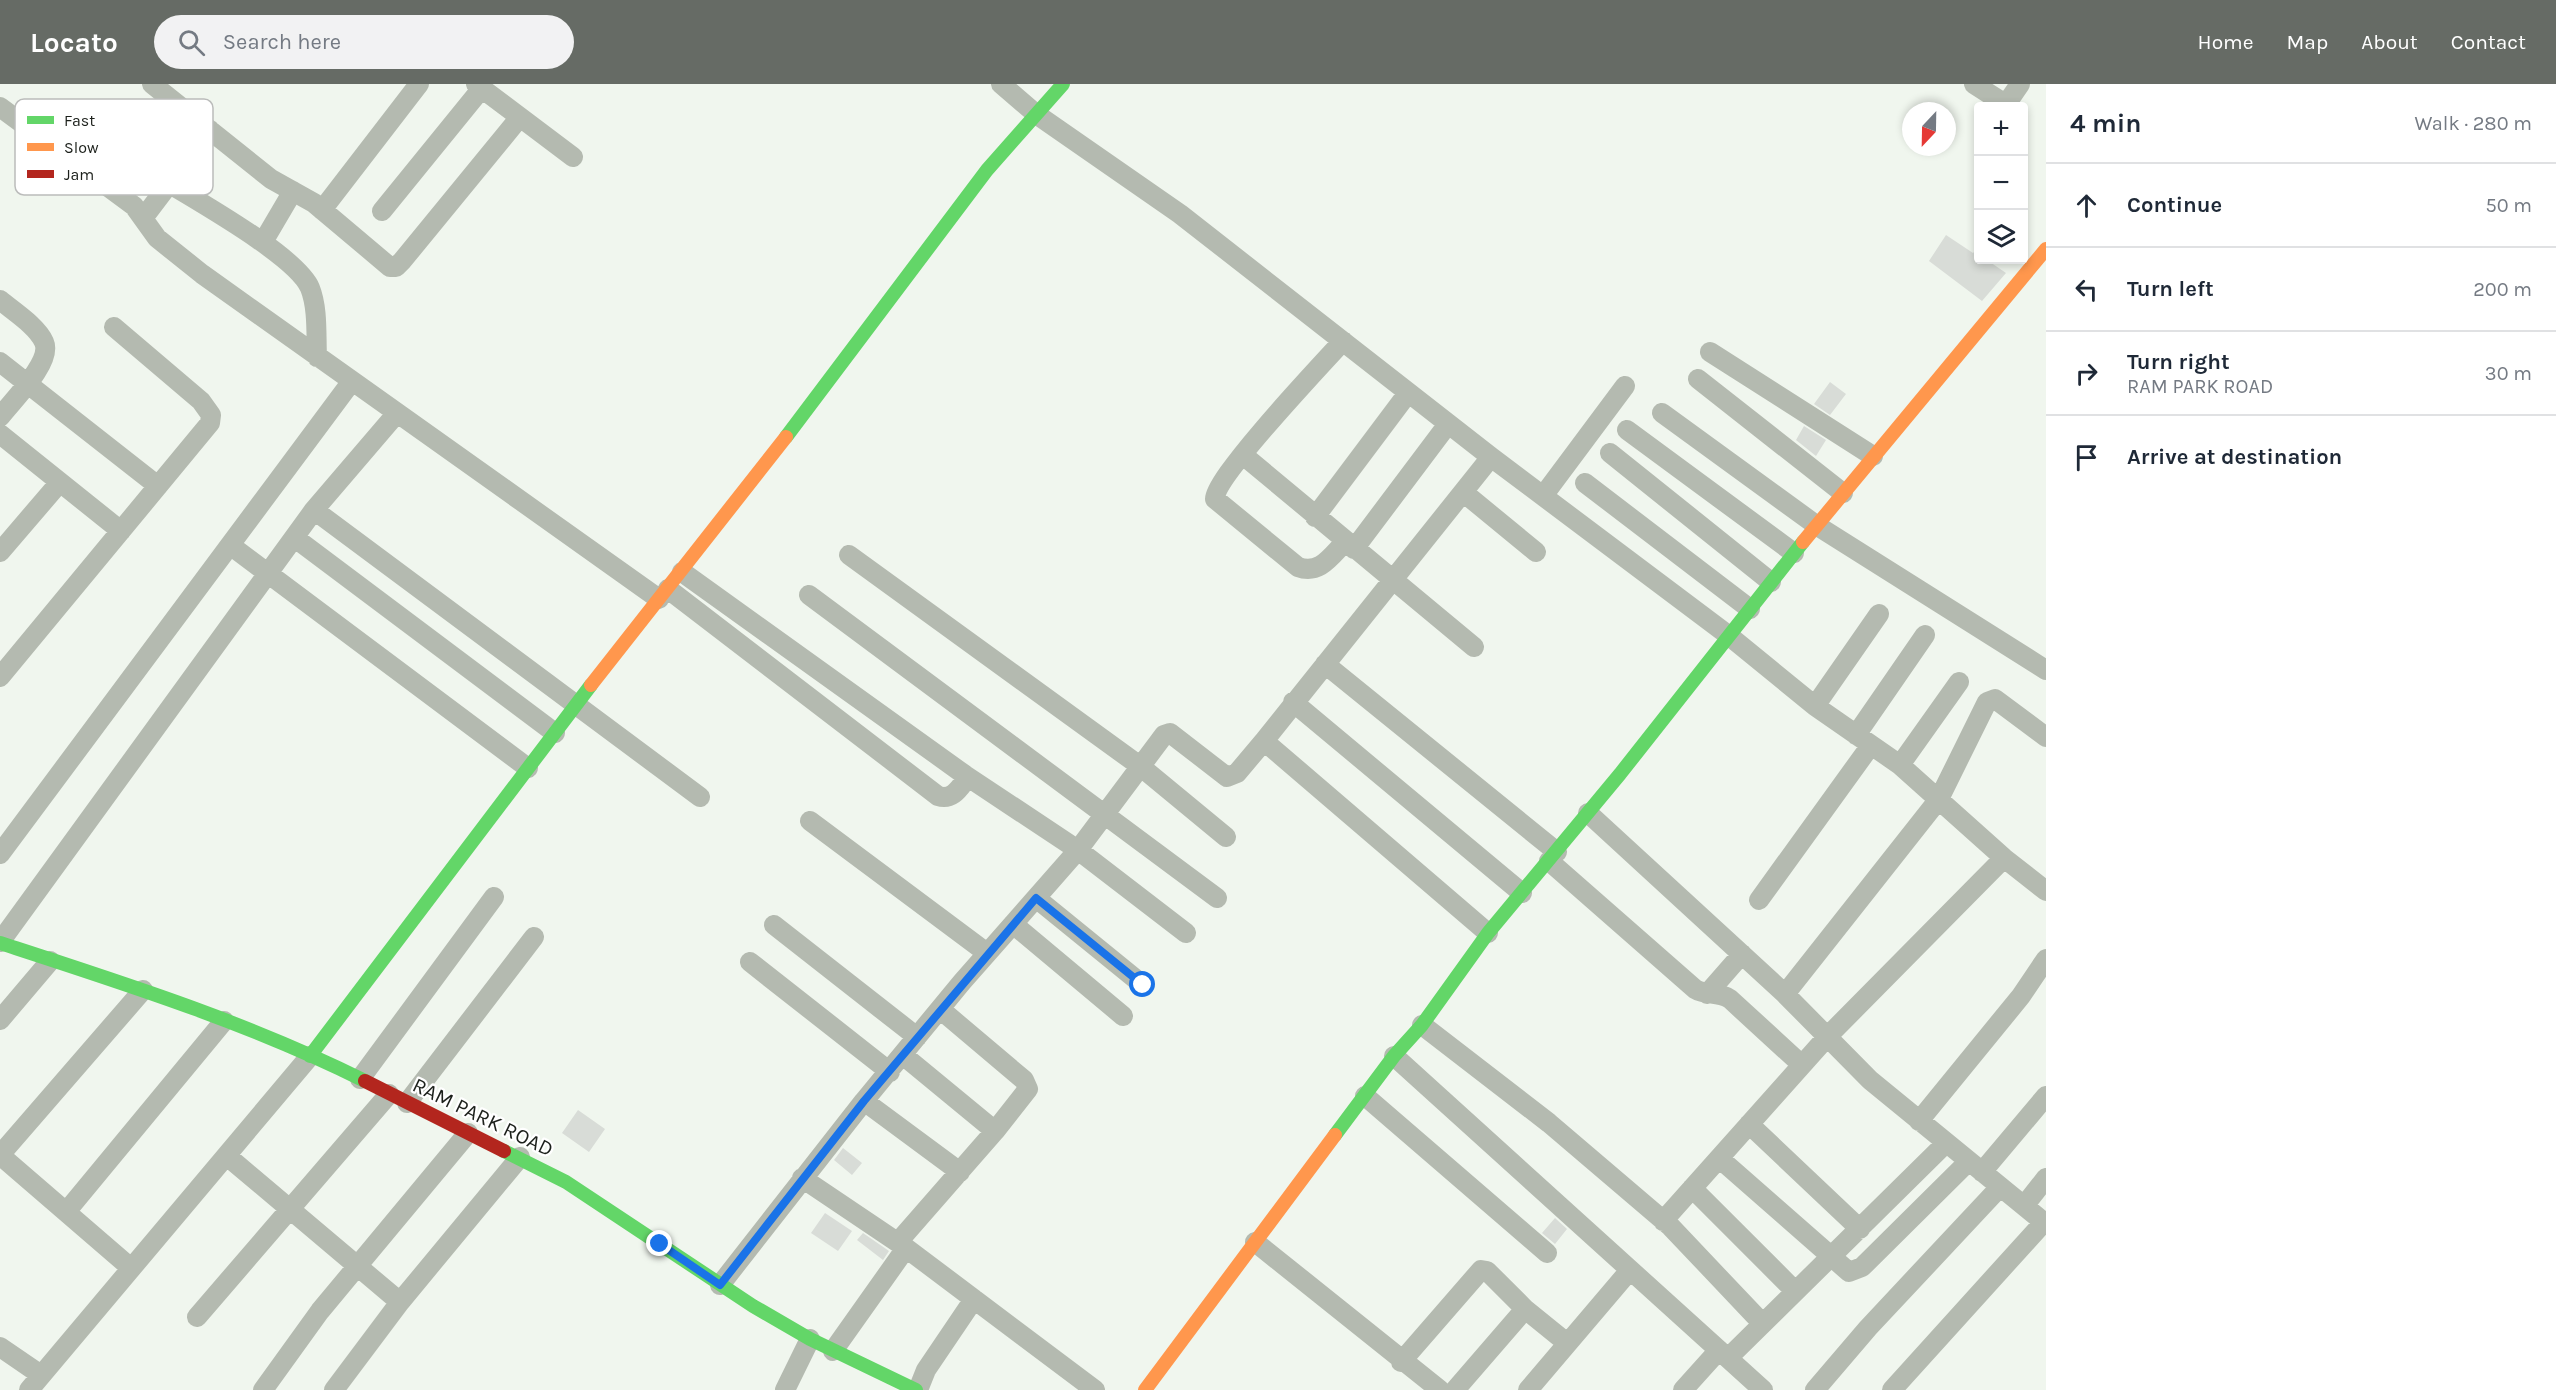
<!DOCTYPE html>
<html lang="en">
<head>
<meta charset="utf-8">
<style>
  :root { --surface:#fff; --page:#f2f2f3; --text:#1f2937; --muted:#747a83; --line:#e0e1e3; --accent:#666b65 }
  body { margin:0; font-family:Karla,sans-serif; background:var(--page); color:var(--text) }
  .controls { position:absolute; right:18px; top:18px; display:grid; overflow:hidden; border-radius:6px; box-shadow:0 3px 9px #0003 }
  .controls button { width:54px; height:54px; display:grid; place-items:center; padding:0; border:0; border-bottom:2px solid var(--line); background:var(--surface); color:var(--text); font:30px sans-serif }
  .compass { position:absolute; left:1902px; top:18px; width:54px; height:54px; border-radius:50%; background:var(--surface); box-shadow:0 3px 9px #0003; rotate:202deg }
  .stop { position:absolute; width:18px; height:18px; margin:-14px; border:4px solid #1a73e8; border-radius:50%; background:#fff }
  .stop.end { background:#1a73e8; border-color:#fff; box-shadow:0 2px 6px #0008 }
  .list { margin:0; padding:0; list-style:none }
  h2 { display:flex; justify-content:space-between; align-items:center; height:78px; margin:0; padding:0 24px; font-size:26px }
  h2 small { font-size:20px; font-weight:400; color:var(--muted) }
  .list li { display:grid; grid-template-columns:39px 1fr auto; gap:18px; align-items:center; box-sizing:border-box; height:84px; padding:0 24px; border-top:2px solid var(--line) }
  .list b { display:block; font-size:22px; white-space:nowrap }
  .list p { margin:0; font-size:20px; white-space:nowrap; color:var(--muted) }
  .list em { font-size:20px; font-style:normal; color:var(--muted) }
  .icon { flex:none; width:33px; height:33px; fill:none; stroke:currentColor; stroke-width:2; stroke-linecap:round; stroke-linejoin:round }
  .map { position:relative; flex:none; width:2046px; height:1306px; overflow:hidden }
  header { display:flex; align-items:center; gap:36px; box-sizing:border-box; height:84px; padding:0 30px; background:var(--accent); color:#fff }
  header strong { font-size:28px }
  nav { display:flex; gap:33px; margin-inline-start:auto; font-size:21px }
  .search { width:420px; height:54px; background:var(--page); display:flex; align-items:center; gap:15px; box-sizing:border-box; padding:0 21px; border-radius:33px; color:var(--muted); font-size:22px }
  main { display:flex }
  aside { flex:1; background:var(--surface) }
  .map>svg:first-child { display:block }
  .building { fill:#d8dcd7 }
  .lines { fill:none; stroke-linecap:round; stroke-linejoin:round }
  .street { stroke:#b4bab0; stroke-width:20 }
  .fast { stroke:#63d668; stroke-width:14 }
  .slow { stroke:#ff974d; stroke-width:14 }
  .jam { stroke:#b3261e; stroke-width:14 }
  .route { stroke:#1a73e8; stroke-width:8 }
  .labels { text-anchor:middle; stroke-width:4.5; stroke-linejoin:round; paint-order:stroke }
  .street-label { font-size:21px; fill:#1c201b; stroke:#fff }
  .key { fill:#fff; stroke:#bbbcbb; stroke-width:1.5 }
  .key-label { font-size:16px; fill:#1c201b }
</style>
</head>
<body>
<header>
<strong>Locato</strong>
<div class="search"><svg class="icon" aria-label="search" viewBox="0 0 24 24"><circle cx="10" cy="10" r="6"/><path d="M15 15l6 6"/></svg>Search here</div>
<nav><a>Home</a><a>Map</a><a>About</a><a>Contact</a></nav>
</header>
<main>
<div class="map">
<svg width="2046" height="1306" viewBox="0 0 2046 1306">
  <rect width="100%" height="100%" fill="#f0f6ee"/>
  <path class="building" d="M1946 151 1973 169 1975 167 1978 170V176H1987L2006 189 1982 217 1929 177Z
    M1830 298 1846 310 1830 331 1814 320Z
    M1804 342 1826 356 1816 372 1796 356Z
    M578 1026 605 1045 589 1068 562 1049Z
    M843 1064 862 1079 852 1091 834 1076Z
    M825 1129 852 1147 838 1167 811 1149Z
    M1555 1134 1567 1145 1555 1160 1542 1149Z
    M863 1149 889 1167 883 1176 857 1156Z"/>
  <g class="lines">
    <path class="street" d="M152 0 271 95 314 119 390 183H396L402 177 520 33
      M476 0 573 73
      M1001 0 1036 30 1180 130 1491 373 1728 551 1815 622 1900 681 2004 774 2046 807
      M1974 0 2002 18 2009 16 2020 0
      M0 23 134 122 157 154 202 190 659 515
      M170 100C201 119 297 173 310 204 318 224 316 251 317 273
      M322 126 419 0
      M382 127 482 4
      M144 133 210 46
      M263 158 293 107
      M0 216C13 227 37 242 44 258 53 278 12 317 0 333
      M1343 257C1322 280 1215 393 1215 415L1298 483C1320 491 1331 472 1345 458
      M1710 268 1873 372
      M0 278 158 402
      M1698 295 1843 409
      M1662 329 1816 441 2046 586
      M1627 346 1794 469
      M0 350 121 447
      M1610 369 1771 498
      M1243 371 1474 563
      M1585 399 1750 525
      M1463 408 1536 468
      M1543 412 1625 302
      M314 426 700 713
      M1315 433 1408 309
      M295 454 555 649
      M230 461 528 684
      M1354 465 1448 340
      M0 468 60 398
      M849 471 1140 682 1226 753
      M682 488 965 691 1078 766 1186 849
      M668 505 938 712C953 717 960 703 968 693
      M809 511 1217 814
      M1325 580 1557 768
      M0 593 210 339 211 331 201 317 114 243
      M1293 618 1522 809
      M1815 622 1879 530
      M1856 651 1925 551
      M1900 681 1959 598
      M1588 729 1785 910 1870 996 2046 1140
      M810 737 987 869
      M0 770 352 297
      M1549 777 1695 905C1706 912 1718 907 1730 915L1802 981
      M1036 814 1143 901
      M1759 816 1871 661
      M1013 840 1123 932
      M774 841 917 953
      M1488 849 1264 657 1491 373
      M0 858 314 426 397 329
      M750 878 890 988
      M1707 910 1742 870
      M1785 910 1939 715 1987 618 1995 615 2046 653
      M0 936 50 877
      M1422 941 1549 1039 1671 1143 1762 1239
      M904 972 995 1047
      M1394 972 1763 1306
      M360 995 494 813
      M1365 1012 1547 1169
      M864 1017 960 1088
      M407 1019 534 853
      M1919 1037 2021 912 2046 875
      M1749 1040 1860 1145
      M227 1072 400 1218
      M1719 1074 1849 1188 1862 1183 1969 1077
      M1982 1088 2046 1012
      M802 1094 906 1164 1095 1306
      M1692 1104 1795 1207
      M2024 1122 2046 1094
      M66 1128 224 937
      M1663 1137 1827 953 2004 774
      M898 1158 995 1047 1028 1005 1024 996 940 925
      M1255 1158 1440 1306
      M131 1184 0 1071 143 906
      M720 1201 864 1017 962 898 1078 766 1164 651 1170 649 1227 693 1237 689 1264 657
      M197 1233 389 1010
      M0 1263 41 1291
      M833 1267 906 1164
      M1728 1274 1946 1059
      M1401 1278 1481 1186 1487 1187 1525 1225
      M29 1306 310 972
      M263 1306 320 1227 468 1049
      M334 1306 400 1218 520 1073
      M785 1306 810 1255
      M918 1306 926 1286 974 1215
      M1455 1306 1525 1225 1567 1259
      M1528 1306 1630 1186
      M1683 1306 1719 1266
      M1815 1306 1868 1244 2000 1103
      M1892 1306 2044 1138"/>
    <path class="fast" d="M786 353 987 86 1063 0
      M0 859C123 899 249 939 365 997
      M310 972 591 601
      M1335 1051 1394 972 1422 941 1488 849 1620 690 1803 458
      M504 1067 566 1098 753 1222 810 1255 916 1306"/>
    <path class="slow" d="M1803 458 2046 165
      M591 601 786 353
      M1145 1306 1335 1051"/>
    <path class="jam" d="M365 997 504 1067"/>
  </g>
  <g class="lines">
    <path class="route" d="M660 1160 720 1201 864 1017 1036 814 1143 901"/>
  </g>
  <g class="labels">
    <g class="street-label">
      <text transform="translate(483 1033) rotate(26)" y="7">RAM PARK ROAD</text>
    </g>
  </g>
  <rect x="15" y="15" width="198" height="96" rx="9" class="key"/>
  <rect x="27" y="32" width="27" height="8" fill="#63d668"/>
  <rect x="27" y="59" width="27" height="8" fill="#ff974d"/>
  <rect x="27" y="86" width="27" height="8" fill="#b3261e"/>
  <g class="key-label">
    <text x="64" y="42">Fast</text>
    <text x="64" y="69">Slow</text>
    <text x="64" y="96">Jam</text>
  </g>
</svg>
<div class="controls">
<button>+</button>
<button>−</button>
<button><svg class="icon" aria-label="layers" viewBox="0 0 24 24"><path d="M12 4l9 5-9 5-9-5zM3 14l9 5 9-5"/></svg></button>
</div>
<svg class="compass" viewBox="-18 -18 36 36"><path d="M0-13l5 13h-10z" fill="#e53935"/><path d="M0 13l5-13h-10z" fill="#747a83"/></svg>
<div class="stop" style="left:1143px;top:901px"></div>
<div class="stop end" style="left:660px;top:1160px"></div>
</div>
<aside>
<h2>4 min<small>Walk · 280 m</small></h2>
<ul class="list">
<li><svg class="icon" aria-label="ahead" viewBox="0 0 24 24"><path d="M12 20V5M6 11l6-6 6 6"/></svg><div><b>Continue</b></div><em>50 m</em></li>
<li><svg class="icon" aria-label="left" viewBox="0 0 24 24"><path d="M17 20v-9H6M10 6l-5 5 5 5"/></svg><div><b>Turn left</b></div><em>200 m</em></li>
<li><svg class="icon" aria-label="right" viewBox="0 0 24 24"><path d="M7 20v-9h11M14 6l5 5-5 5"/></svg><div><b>Turn right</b><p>RAM PARK ROAD</p></div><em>30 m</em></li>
<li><svg class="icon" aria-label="arrive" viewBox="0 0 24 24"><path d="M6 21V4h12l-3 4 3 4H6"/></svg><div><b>Arrive at destination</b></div></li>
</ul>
</aside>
</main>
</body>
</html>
